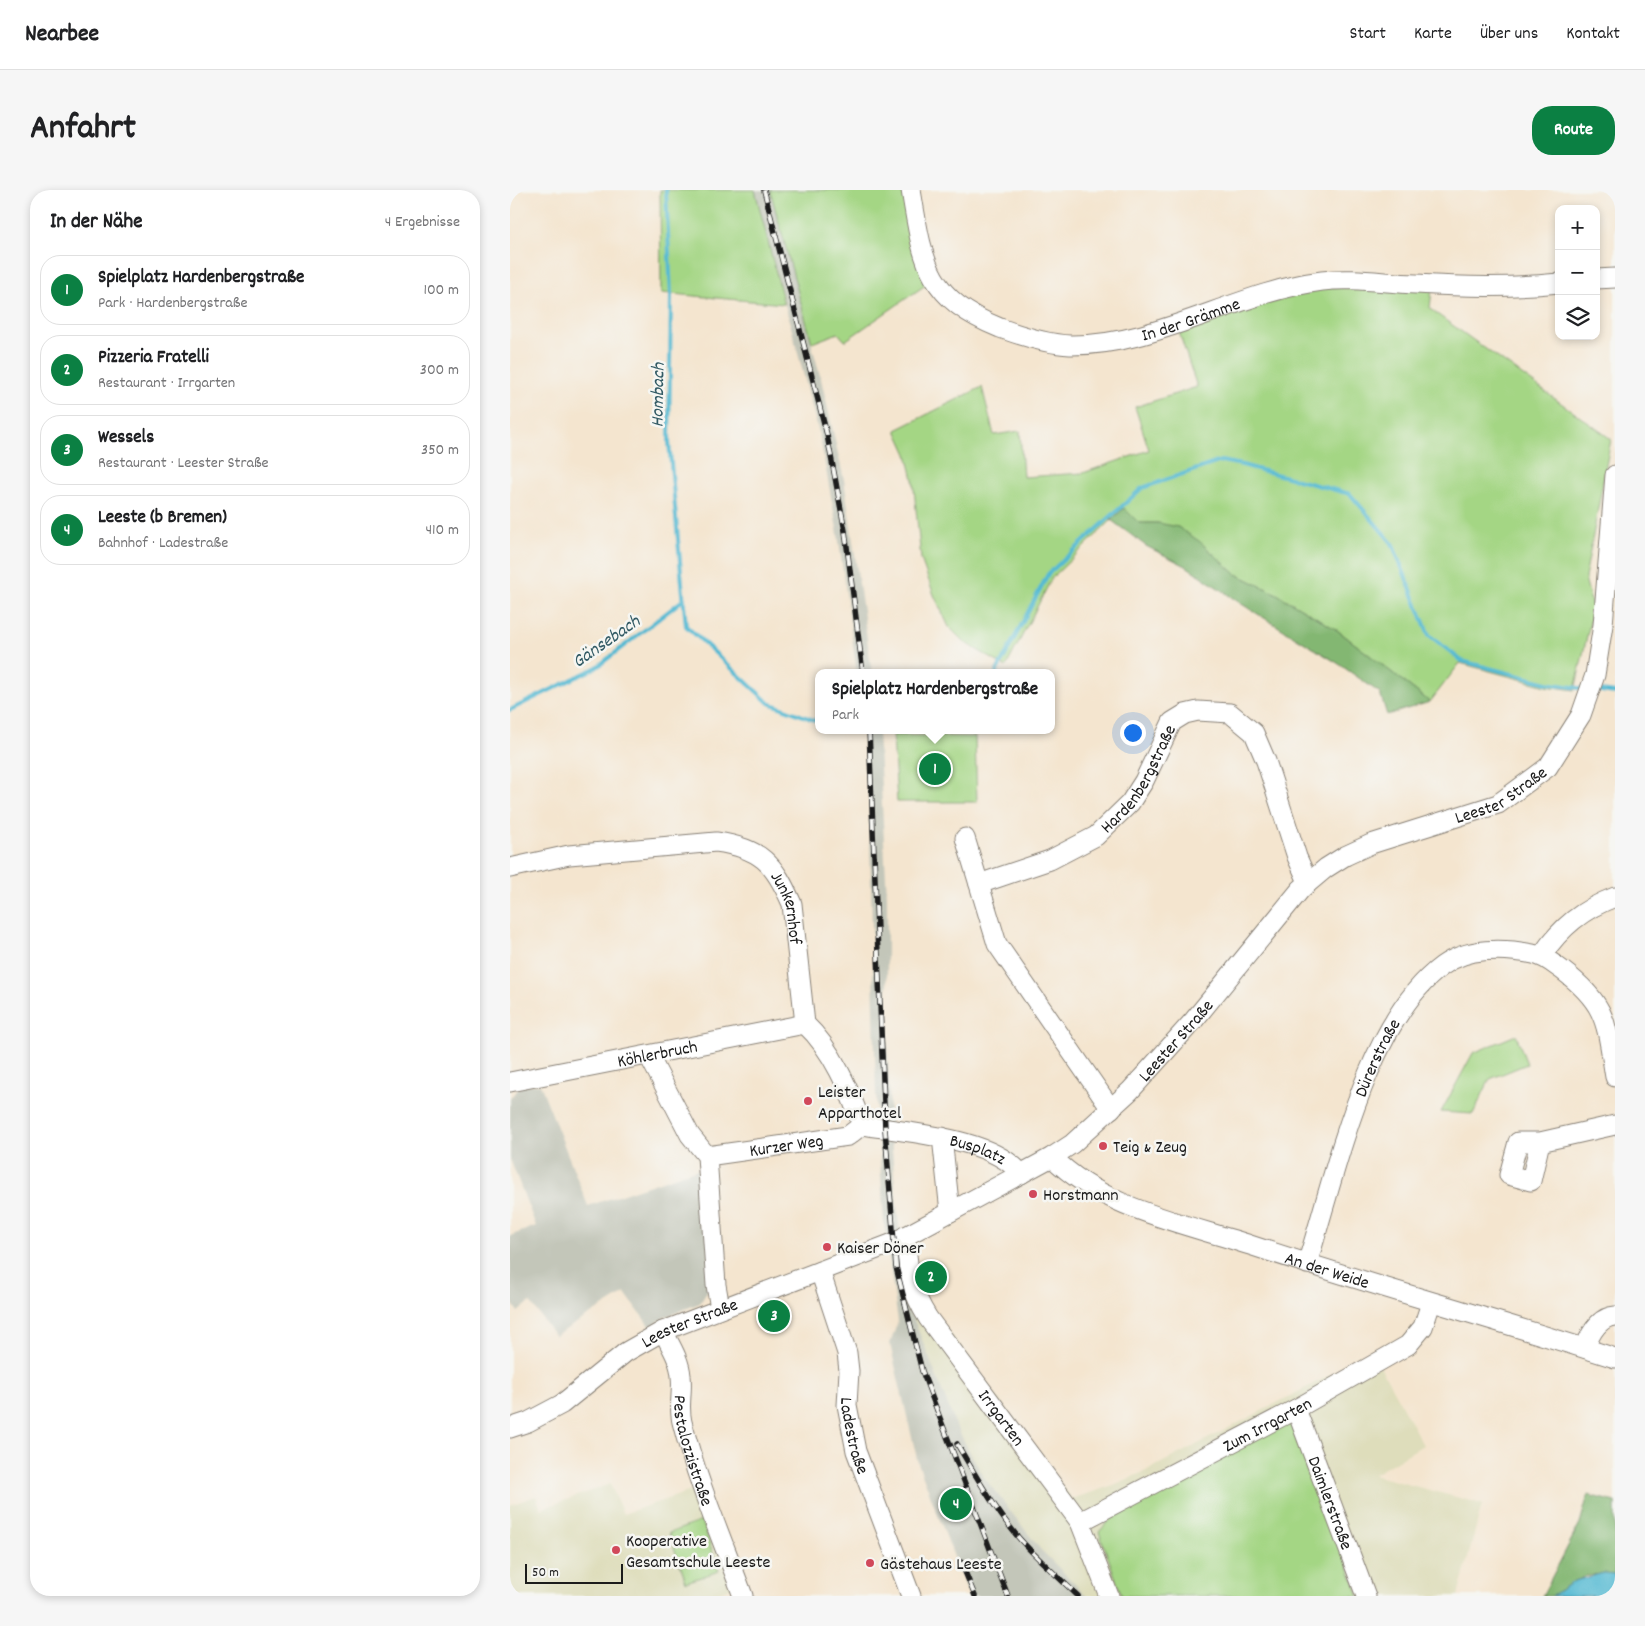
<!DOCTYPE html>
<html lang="de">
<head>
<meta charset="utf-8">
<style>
  :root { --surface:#fff; --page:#f6f6f6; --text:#202124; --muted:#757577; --line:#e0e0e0; --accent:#0b8043 }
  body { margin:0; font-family:Dekko,sans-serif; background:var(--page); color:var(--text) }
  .controls { position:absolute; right:15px; top:15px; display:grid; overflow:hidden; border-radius:10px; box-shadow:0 2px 8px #0003 }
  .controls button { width:45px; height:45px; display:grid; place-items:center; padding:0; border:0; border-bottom:1px solid var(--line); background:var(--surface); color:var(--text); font:25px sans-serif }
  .scale { position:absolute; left:15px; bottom:12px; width:98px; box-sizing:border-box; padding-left:5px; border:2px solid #1c1c1c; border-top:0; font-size:14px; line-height:18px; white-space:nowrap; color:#1c1c1c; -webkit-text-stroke:4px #f6f6f2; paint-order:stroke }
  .you { position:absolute; left:622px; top:542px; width:18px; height:18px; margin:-12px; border:4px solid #fff; border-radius:50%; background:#1a73e8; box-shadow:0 0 0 8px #1a73e833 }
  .badge { display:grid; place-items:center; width:32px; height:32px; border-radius:50%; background:var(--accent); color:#fff; font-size:16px; font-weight:700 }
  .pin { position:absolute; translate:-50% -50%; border:2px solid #fff; box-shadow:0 1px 5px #0006 }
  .popup { position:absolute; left:305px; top:479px; width:240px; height:65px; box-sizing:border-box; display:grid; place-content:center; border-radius:10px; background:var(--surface); filter:drop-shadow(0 1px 4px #0005); font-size:16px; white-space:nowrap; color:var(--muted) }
  .popup b { font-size:19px; color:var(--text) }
  .popup::after { content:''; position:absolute; left:50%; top:100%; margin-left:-10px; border:10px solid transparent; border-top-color:var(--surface) }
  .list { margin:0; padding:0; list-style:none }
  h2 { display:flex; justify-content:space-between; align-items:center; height:65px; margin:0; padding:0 20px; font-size:21px }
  h2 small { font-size:16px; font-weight:400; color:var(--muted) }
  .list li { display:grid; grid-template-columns:32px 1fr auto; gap:15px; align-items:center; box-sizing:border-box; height:70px; margin:0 10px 10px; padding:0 10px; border:1px solid var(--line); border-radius:20px }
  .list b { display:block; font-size:19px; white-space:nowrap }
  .list p { margin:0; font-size:16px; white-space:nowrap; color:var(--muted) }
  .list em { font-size:16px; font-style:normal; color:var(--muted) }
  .icon { flex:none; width:28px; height:28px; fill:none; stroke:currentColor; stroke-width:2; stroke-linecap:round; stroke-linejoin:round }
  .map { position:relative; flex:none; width:1105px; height:1406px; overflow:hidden; border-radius:20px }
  header { display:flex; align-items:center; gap:30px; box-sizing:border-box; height:70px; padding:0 25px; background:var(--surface); border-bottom:1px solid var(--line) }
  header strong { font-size:24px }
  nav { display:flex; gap:28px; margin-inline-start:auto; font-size:18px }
  .intro { display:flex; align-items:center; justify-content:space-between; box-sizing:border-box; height:120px; padding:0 30px }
  h1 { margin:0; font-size:35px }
  .button { padding:12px 22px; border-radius:20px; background:var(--accent); color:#fff; font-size:18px; font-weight:700 }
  main { display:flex; gap:30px; padding:0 30px }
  aside { flex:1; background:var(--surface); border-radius:20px; box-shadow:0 2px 8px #0003 }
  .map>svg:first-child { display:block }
  .built { fill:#deddbb }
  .industrial { fill:#c3c6b9 }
  .green { fill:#a4d684; stroke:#607950 }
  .forest { fill:#83b772; stroke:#506a47 }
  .water { fill:#55bad3; stroke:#386b78 }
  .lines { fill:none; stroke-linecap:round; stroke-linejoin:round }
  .stream { stroke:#55bad3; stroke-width:4 }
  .minor-casing { stroke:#888076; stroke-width:21 }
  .minor { stroke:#fff; stroke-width:19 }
  .rail-casing { stroke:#1c1c1c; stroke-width:5.5 }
  .rail { stroke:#f6f6f2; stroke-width:4; stroke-dasharray:11; stroke-linecap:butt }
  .poi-dot { fill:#d1495b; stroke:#f6f6f2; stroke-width:2 }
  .labels { text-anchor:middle; stroke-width:5; stroke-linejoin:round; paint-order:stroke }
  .street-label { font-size:18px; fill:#1c1c1c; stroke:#f6f6f2 }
  .poi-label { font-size:18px; fill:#1c1c1c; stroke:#f6f6f2; text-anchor:start }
  .water-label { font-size:19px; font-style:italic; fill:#335b65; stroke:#f6f6f2 }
</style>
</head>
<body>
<header>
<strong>Nearbee</strong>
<nav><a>Start</a><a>Karte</a><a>Über uns</a><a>Kontakt</a></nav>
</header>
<div class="intro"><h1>Anfahrt</h1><a class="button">Route</a></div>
<main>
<aside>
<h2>In der Nähe<small>4 Ergebnisse</small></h2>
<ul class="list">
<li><span class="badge">1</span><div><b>Spielplatz Hardenbergstraße</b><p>Park · Hardenbergstraße</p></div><em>100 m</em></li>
<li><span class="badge">2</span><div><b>Pizzeria Fratelli</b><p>Restaurant · Irrgarten</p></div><em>300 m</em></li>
<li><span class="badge">3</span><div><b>Wessels</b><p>Restaurant · Leester Straße</p></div><em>350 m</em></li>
<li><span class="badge">4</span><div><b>Leeste (b Bremen)</b><p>Bahnhof · Ladestraße</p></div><em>410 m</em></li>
</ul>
</aside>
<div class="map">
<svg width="1105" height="1406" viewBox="0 0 1105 1406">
  <rect width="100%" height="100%" fill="#f6f6f2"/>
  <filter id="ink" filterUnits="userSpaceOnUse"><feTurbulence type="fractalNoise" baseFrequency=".02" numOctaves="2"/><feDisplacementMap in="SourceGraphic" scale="10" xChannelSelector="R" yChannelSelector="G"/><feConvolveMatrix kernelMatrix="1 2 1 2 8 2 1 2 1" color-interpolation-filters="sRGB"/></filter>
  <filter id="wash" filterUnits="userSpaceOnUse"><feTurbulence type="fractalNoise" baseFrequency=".0096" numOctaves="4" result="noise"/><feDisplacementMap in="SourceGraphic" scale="20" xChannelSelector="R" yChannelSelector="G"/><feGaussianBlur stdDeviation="1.12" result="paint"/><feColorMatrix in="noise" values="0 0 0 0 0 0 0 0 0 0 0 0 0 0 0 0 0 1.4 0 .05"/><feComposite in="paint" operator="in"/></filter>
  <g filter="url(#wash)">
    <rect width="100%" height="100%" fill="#f4e5cf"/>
    <path class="built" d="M409 1101 562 1309 604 1295 636 1281 863 1163 913 1255 863 1285 972 1314 948 1406H574L531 1360 473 1286 447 1238 401 1122Z
      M100 1294 113 1324 187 1299 226 1396 198 1406H0V1315L26 1306 31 1319Z"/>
    <path class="industrial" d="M245 0H260L311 189 334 290 362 483H347L328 344 310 247Z
      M353 540H368L377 707V845L381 950 393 1083 401 1122 447 1238 473 1286 531 1360 577 1406H459L408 1273 380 1154 388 1131 374 1034 366 905 359 610Z
      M30 894 78 1016 188 979 196 1011 201 1089 197 1102 190 1113 155 1127 140 1137 115 1103 45 1146 20 1112 8 1122 0 1110V1046L26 1036 0 969V908L11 896Z"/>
    <path class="green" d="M150 0H245L274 114 151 103Z
      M260 0H394L420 92 335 151 328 143 302 153Z
      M810 97 922 98 920 119 1101 249 1075 388 1083 419 1065 500 1036 496 950 473 920 512 827 440 767 404 726 384 648 333H629L614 318 542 388 496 477 454 452 439 437 424 405 411 369 403 289 397 264 386 240 472 197 484 245 510 241 513 287 573 283 639 260 625 217 687 197 668 139Z
      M383 545 465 547 467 612H387Z
      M1006 845 1017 874 980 889 963 924 931 922 963 863Z
      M775 1233 787 1238 849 1406H612L589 1342 601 1329Z
      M192 1331 209 1381 176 1392 159 1343Z"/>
    <path class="forest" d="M614 318 629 333H648L668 337 689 351 726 384 767 404 827 440 920 512 877 525 870 503 829 474 730 413 676 376 636 356 601 330Z
      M1078 1305 1105 1312V1384L1077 1385 1042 1406H1032L1070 1333Z"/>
    <path class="water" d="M1093 1383 1105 1384V1406H1042L1064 1391Z"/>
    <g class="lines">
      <path class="stream" d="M156 0 161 105 159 252 176 436 259 513 309 532
        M486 483 538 384 632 298 711 271 732 275 840 304 882 353 919 445 952 471 1037 493 1075 499
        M1085 500 1105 503
        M0 520 87 477 174 409"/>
    </g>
  </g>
  <g filter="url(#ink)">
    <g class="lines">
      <g class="minor-casing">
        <g id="minor">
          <path id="s1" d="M401 0C413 72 416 108 490 138 512 146 537 154 560 155 647 156 726 102 812 91 843 87 874 93 906 94 954 97 1001 98 1049 93"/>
          <path d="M1086 89 1105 88"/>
          <path d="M455 648 487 754 601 919"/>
          <path id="s2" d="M0 678 59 665 206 652C251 658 264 673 282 714L295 834C323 860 339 900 352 935 397 943 482 947 511 984"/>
          <path id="s3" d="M469 694 540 670 586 646 620 613 634 591 662 532 675 524 688 521 720 523 744 543 756 571 787 667 798 692"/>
          <path d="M1032 765C1051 737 1073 719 1105 707"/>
          <path d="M139 866 180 945 197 966 206 1095 210 1118"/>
          <path id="s4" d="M0 892 295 834"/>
          <path d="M432 947 440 1022"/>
          <path d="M1030 952 1021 991 999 985 1008 952H1030L1105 935"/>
          <path id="s5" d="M197 966 338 946 352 935"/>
          <path id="s6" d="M542 967C594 1019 673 1033 740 1055 861 1095 984 1129 1105 1168"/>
          <path id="s7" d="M395 1046C399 1082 398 1096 418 1128L570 1332 599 1406"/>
          <path id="s8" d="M797 1074C825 986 856 832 932 776 957 757 994 758 1023 764 1034 766 1042 773 1052 780 1098 815 1096 833 1105 887"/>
          <path id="s9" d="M310 1081 337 1163 339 1181 337 1215 346 1261 401 1406"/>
          <path id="s10" d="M153 1141C160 1155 170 1170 171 1186 173 1202 168 1216 172 1232 187 1291 212 1349 233 1406"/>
          <path d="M1075 1158C1080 1144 1089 1127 1105 1126"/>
          <path id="s11" d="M786 1219 856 1406"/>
          <path id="s12" d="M0 1238 18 1232 52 1214 116 1162 153 1141 383 1053 542 967 562 954 620 901 684 830 791 699 816 678 835 666 861 654 988 614 1038 577 1071 525 1085 485 1093 435 1105 285"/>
          <path id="s13" d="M570 1332 786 1219 898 1155 913 1137 921 1113"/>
        </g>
      </g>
      <use href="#minor" class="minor"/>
      <g class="rail-casing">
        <path id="rail" d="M254 0 317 245 335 341 353 483
          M359 540 375 939 386 1077 412 1181 498 1406
          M447 1254C466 1286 484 1318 508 1347 526 1368 548 1386 568 1406
          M451 1372 465 1406"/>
      </g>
      <use href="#rail" class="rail"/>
    </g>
  </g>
  <g class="poi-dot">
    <circle cx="298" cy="911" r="5"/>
    <circle cx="593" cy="956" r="5"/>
    <circle cx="523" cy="1004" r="5"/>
    <circle cx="317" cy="1057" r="5"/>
    <circle cx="106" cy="1360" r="5"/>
    <circle cx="360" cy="1373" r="5"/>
  </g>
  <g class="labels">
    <g class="street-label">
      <text dy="6" stroke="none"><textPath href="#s1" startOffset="372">In der Grämme</textPath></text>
      <text dy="6" stroke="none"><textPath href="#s3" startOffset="199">Hardenbergstraße</textPath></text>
      <text dy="6" stroke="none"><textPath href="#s12" startOffset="1200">Leester Straße</textPath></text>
      <text dy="6" stroke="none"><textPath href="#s2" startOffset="315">Junkernhof</textPath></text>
      <text dy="6" stroke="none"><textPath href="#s12" startOffset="780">Leester Straße</textPath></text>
      <text dy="6" stroke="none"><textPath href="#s4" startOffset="150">Köhlerbruch</textPath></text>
      <text dy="6" stroke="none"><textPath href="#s8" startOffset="218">Dürerstraße</textPath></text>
      <text dy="6" stroke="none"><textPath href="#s5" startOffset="80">Kurzer Weg</textPath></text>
      <text dy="6" stroke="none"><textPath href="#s2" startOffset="669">Busplatz</textPath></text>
      <text dy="6" stroke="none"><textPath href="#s6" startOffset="300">An der Weide</textPath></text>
      <text dy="6" stroke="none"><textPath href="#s12" startOffset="210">Leester Straße</textPath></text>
      <text dy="6" stroke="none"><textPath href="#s7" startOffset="210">Irrgarten</textPath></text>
      <text dy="6" stroke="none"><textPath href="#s13" startOffset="211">Zum Irrgarten</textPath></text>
      <text dy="6" stroke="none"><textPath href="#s9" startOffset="170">Ladestraße</textPath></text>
      <text dy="6" stroke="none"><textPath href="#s10" startOffset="125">Pestalozzistraße</textPath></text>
      <text dy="6" stroke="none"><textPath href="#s11" startOffset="100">Daimlerstraße</textPath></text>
    </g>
    <g class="poi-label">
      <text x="308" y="907">Leister<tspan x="308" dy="21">Apparthotel</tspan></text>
      <text x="603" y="962">Teig &amp; Zeug</text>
      <text x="533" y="1010">Horstmann</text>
      <text x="327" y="1063">Kaiser Döner</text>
      <text x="116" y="1356">Kooperative<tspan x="116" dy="21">Gesamtschule Leeste</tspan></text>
      <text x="370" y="1379">Gästehaus Leeste</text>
    </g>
    <g class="water-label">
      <text transform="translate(146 205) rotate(-89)" y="7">Hombach</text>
      <text transform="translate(95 450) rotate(-35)" y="7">Gänsebach</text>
    </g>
  </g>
</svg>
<div class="controls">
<button>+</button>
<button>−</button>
<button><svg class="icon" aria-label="layers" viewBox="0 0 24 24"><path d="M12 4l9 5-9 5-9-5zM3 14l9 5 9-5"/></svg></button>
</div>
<div class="scale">50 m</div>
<div class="you"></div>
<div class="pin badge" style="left:425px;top:579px">1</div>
<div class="popup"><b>Spielplatz Hardenbergstraße</b>Park</div>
<div class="pin badge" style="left:421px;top:1087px">2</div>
<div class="pin badge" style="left:264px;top:1126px">3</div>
<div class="pin badge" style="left:446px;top:1314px">4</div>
</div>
</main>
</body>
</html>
